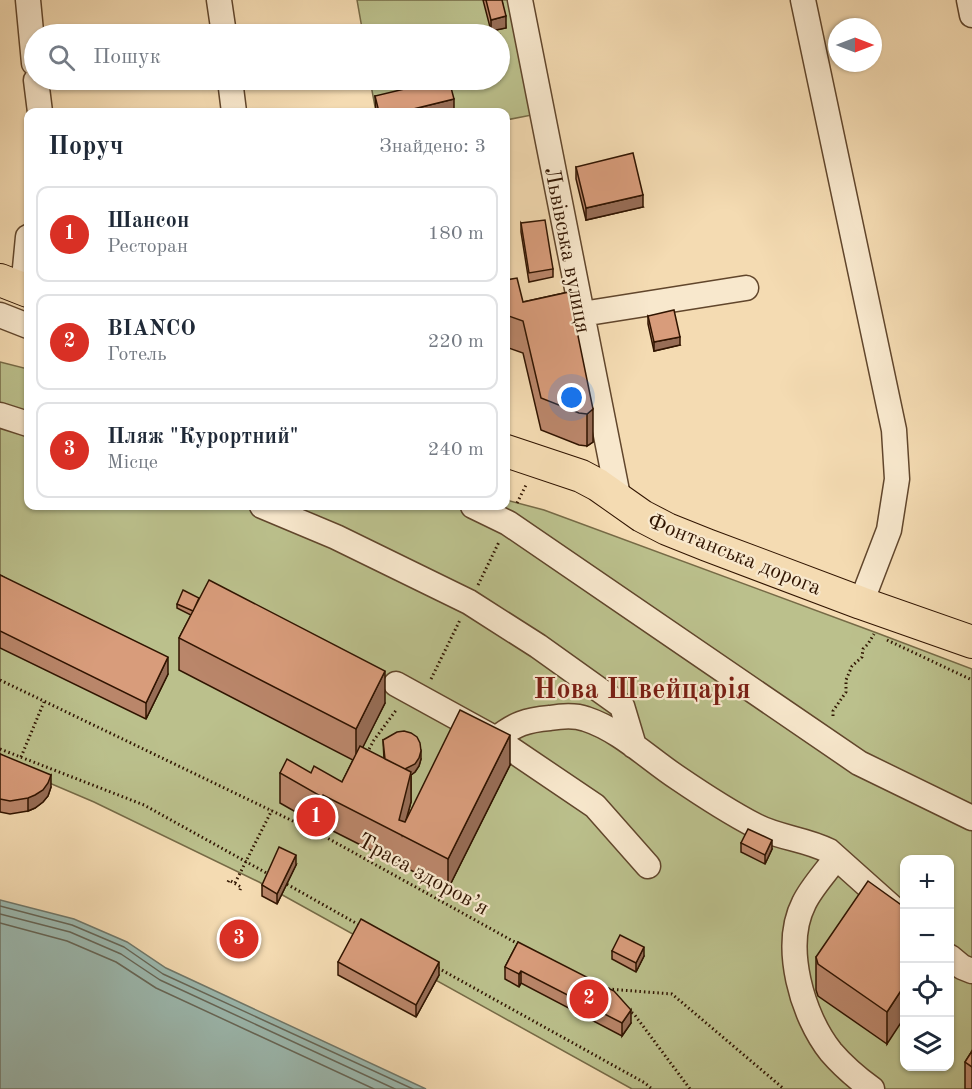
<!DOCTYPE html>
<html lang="uk">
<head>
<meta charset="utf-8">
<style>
  :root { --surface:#fff; --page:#f6f6f7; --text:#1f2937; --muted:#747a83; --line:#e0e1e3; --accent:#d93025 }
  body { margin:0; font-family:"Old Standard TT",serif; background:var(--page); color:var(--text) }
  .controls { position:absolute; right:18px; bottom:18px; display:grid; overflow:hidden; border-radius:12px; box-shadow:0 2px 4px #0004 }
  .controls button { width:54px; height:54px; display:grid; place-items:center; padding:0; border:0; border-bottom:2px solid var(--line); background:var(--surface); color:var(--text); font:30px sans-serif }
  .compass { position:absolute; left:828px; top:18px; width:54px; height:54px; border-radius:50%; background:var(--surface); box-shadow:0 2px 4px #0004; rotate:90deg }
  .you { position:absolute; left:572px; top:398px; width:21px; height:21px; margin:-15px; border:4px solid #fff; border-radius:50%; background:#1a73e8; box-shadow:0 0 0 9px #1a73e833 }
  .badge { display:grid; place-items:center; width:39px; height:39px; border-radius:50%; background:var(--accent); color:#fff; font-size:20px; font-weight:700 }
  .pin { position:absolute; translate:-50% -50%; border:3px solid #fff; box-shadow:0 2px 6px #0006 }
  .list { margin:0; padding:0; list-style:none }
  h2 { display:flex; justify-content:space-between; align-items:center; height:78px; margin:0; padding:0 24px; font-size:26px }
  h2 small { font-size:20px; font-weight:400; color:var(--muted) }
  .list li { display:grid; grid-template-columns:39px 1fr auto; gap:18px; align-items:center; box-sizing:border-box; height:96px; margin:0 12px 12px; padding:0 12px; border:2px solid var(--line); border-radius:12px }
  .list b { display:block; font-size:22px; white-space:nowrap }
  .list p { margin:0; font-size:20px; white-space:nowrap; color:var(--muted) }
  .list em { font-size:20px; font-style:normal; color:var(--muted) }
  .icon { flex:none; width:33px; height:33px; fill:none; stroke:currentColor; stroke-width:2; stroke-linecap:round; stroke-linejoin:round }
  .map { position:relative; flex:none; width:972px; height:1089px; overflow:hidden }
  .search { position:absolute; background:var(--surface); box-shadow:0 2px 4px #0004; left:24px; top:24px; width:486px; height:66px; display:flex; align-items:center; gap:15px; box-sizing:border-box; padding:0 21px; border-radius:33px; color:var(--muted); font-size:22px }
  .panel { position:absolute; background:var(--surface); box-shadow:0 2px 4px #0004; left:24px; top:108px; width:486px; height:402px; border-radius:12px }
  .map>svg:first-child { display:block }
  .green { fill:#bbc08c; stroke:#766a46; stroke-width:1.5; fill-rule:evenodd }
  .water { fill:#9cbab1; stroke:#71786a; stroke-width:1.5 }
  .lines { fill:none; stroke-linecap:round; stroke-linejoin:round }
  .shore { stroke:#666758; stroke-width:1.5 }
  .minor-casing { stroke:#61462c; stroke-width:27 }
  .major-casing { stroke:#301400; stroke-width:34 }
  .path { stroke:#301400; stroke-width:3; stroke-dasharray:1.5 3; stroke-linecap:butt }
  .minor { stroke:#f8e8cd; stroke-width:24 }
  .major { stroke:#f4dbb2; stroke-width:32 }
  .wall { fill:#ba866a; stroke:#301400; stroke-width:1.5 }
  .shaded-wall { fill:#976d56; stroke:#301400; stroke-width:1.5 }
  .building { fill:#d89c7b; stroke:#301400; stroke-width:1.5 }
  .labels { text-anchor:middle; stroke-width:4.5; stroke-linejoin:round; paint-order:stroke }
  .street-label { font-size:22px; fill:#301400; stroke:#f8e8cd }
  .district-label { font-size:28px; font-weight:bold; fill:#7a1f14; stroke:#f8e8cd }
</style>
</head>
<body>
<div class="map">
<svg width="972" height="1089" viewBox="0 0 972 1089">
  <rect width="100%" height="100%" fill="#f4dbb2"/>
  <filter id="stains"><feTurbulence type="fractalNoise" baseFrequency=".00333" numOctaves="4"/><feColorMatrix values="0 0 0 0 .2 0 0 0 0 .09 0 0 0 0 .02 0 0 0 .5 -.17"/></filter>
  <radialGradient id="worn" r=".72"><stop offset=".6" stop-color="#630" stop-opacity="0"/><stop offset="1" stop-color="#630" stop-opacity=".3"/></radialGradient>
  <path class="green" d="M357 0H510L532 115 506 120V112H376L370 80H500V34H363Z
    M0 362 28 369V506H506V500L544 510 877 633 972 669V1089H632L259 882 94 802 0 762ZM904 860H950V1066H904Z"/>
  <path class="water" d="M0 900 74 919 127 942 166 968 426 1089H0Z"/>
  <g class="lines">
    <path class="shore" d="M0 906 72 925 124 947 163 974 413 1089
      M0 914 70 932 121 954 160 980 395 1089
      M0 923 67 941 116 962 156 988 374 1089"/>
    <g class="minor-casing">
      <path id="minor" d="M28 0 34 63
        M219 0 224 34
        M520 0 619 501
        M803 0 894 430 897 479 889 530 861 603
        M969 0 972 15
        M36 80 40 112
        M230 80 234 112
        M23 289 28 237
        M582 314 746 288
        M0 315 28 326
        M0 415 28 424
        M262 506 336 537 469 602 538 646 622 706 634 746
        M473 506 508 523 859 763 972 818
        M396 684 496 739C515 724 526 720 550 718 562 716 575 715 586 719 620 730 649 759 678 778 703 795 729 812 756 826 779 838 806 839 829 851L904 918
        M496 739 595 806 648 866
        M836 858C826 872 811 888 804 903 782 946 802 1016 831 1052 843 1066 857 1078 872 1089
        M950 957 962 967 972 971"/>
    </g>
    <g class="major-casing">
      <path id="major" d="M0 280 28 291
        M506 451 581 476 598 485 642 516 667 529 707 545 861 603 972 642"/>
    </g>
    <path class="path" d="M517 503 527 483
      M478 585 499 542
      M887 640 972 680
      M431 679 460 620
      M0 680 322 835 520 945
      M833 716V711L846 692V680L852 666 862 657 863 649 868 644 874 634
      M0 749 144 805 270 875
      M367 753 374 740 397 709
      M21 757 44 702
      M228 882 229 880 241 887 240 890
      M283 882 361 926
      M235 883 272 810
      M438 968 645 1083 652 1089
      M608 989 672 994 784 1089
      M628 1010 634 1014 690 1089"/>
    <use href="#minor" class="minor"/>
    <use href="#major" class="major"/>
  </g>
  <path class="wall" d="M483 0H502L506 28 491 31Z
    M375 96 454 112H376Z
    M576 167 643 207 586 220 576 179Z
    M521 223 553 269V277L529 282 521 232Z
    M506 280 523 302 569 292 593 442 587 446 579 445 541 430 523 353 506 347Z
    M648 316 680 345 654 351 648 324Z
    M0 575 168 674 146 719 0 648Z
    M199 598 385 703 362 748 384 759 383 740 421 759 419 766 415 772 411 775V802L407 817 510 765 448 889 323 826 322 827 280 803V773H311L342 782 353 760 179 670V638L191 615 177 608V604Z
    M0 754 51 787 48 796 43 802 35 808 28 811 10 814 0 812Z
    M741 843 772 849 765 864 741 852Z
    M296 865 277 904 262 896V885Z
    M904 907 887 1044 818 996 816 990V957Z
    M518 942 631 1023 622 1036 521 983 519 987 505 979V967Z
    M612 951 644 956 636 972 612 959Z
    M338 962 439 975 416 1017 338 975Z
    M972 1051V1089H965V1062Z"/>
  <path class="shaded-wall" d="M506 16V28L491 31V20Z
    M454 99V112H401Z
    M643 195V207L586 220V208Z
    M680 337V345L654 351V342Z
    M593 409V442L587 446V414Z
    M168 657V674L146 719V703Z
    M385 671V703L356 761V729Z
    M510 735V765L448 889V859Z
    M421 751V759L419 766 415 772 411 775V802L402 835 388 788Z
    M51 775V787L48 796 43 802 35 808 28 811V798Z
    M323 795V826L322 827V797Z
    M772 840V849L765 864V855Z
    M296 855V865L277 904V894Z
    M644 947V956L636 972V963Z
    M439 962V975L416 1017V1005Z
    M521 971V983L519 987V974Z
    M904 986V1018L887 1044V1012Z
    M631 1010V1023L622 1036V1023Z"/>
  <path class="building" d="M486 0H502L506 16 491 20Z
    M442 80H449L454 99 401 112H379L375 96Z
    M633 153 643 195 586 208 576 167Z
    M545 220 553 269 529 273 521 223Z
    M517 278 523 302 569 292 593 409 587 414 579 413 541 398 523 321 506 315V280Z
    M674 310 680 337 654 342 648 316Z
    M0 575 168 657 146 703 0 631Z
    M209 580 385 671 356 729 179 638Z
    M183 590 199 598 193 611 177 604Z
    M460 710 510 735 448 859 323 795 322 797 280 773 287 759 311 773 314 766 342 782 360 746 411 772 399 820 405 822Z
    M404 731 411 733 417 737 420 743 421 751 419 758 415 764 405 769 385 759 383 740 397 732Z
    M0 754 51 775 48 783 43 790 35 795 28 798 10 801 0 799Z
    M748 829 772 840 765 855 741 843Z
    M279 847 296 855 277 894 262 885Z
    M868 881 904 907V986L887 1012 818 964 816 957Z
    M361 919 439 962 416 1005 338 962Z
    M620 935 644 947 636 963 612 951Z
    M518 942 614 991 631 1010 622 1023 521 971 519 974 505 967Z
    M972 1051V1067L965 1062Z"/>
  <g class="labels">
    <g class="street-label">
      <text transform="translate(569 250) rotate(79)" y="8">Львівська вулиця</text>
      <text transform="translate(735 553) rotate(22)" y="8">Фонтанська дорога</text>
      <text transform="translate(424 873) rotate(29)" y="8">Траса здоров’я</text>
    </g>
    <g class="district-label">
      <text x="642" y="698">Нова Швейцарія</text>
    </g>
  </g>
  <rect width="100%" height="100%" filter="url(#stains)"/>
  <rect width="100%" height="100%" fill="url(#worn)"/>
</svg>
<div class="controls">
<button>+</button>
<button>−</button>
<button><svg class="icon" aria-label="locate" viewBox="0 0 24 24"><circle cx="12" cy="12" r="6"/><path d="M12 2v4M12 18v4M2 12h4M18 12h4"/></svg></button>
<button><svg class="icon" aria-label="layers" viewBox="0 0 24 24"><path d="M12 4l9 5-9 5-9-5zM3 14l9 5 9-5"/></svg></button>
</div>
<svg class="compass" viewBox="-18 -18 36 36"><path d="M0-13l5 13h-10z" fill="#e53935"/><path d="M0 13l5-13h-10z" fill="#747a83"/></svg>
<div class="you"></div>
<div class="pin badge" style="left:316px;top:817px">1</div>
<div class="pin badge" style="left:589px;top:999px">2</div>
<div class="pin badge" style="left:239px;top:939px">3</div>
<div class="search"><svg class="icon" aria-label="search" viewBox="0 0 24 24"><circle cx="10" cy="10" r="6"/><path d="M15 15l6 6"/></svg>Пошук</div>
<section class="panel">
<h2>Поруч<small>Знайдено: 3</small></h2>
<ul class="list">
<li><span class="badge">1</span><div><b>Шансон</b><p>Ресторан</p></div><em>180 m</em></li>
<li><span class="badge">2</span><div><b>BIANCO</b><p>Готель</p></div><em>220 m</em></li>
<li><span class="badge">3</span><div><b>Пляж &quot;Курортний&quot;</b><p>Місце</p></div><em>240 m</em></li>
</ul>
</section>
</div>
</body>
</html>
